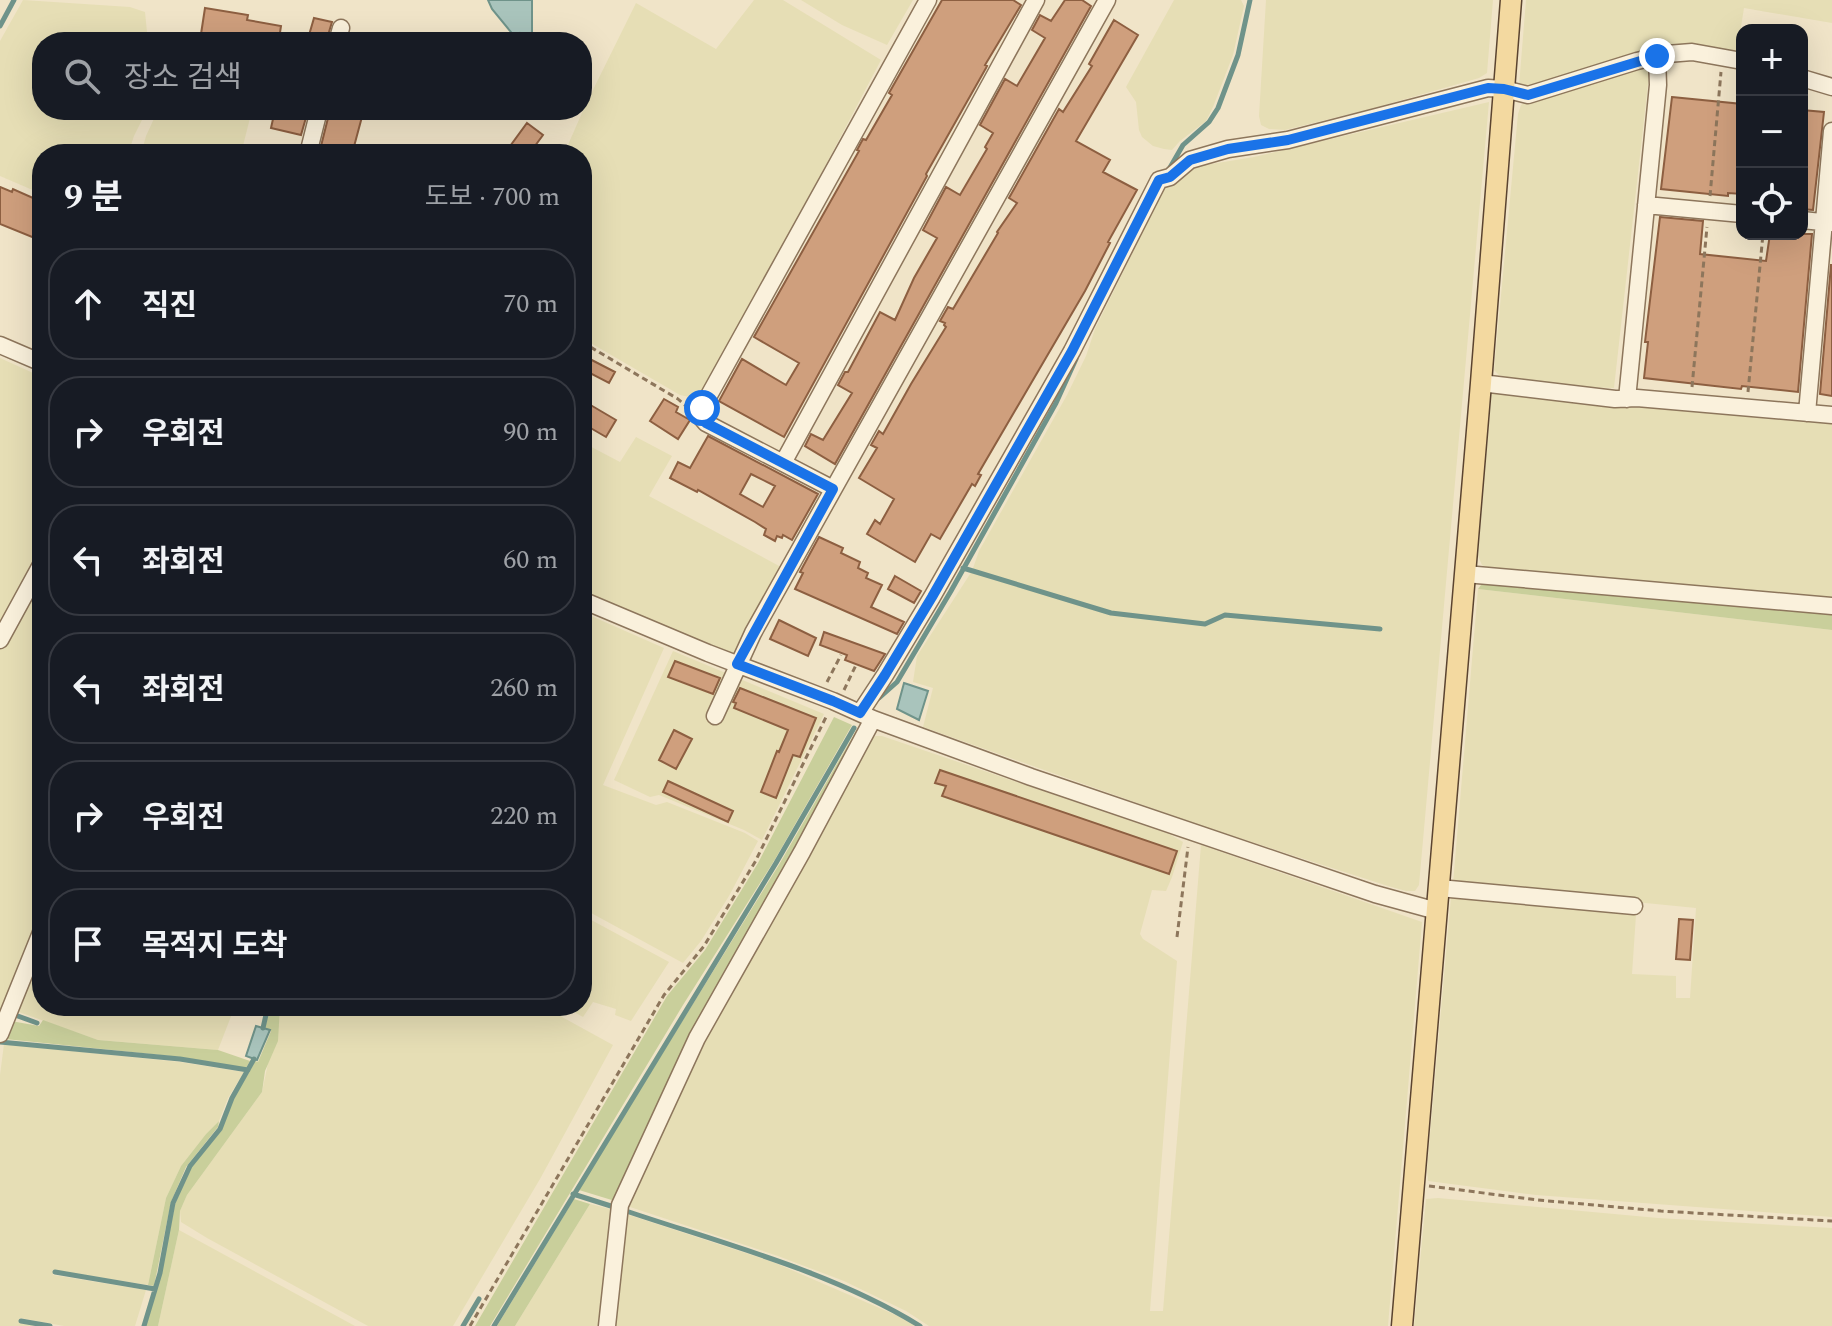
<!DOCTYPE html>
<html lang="ko">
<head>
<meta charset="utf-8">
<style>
  :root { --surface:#171b24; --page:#20242c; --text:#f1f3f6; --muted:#9ea1a6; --line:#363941 }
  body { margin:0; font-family:Spectral,"Noto Sans KR",serif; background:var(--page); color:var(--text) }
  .controls { position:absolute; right:24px; top:24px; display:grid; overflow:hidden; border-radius:16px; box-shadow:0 8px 32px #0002 }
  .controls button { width:72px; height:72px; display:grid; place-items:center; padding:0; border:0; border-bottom:2px solid var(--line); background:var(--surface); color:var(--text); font:40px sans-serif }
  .stop { position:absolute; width:24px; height:24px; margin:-18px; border:6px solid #1a73e8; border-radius:50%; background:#fff }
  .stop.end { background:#1a73e8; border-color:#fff; box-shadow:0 2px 8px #0008 }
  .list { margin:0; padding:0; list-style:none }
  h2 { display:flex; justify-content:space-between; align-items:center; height:104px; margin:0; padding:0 32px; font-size:34px }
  h2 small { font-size:26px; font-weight:400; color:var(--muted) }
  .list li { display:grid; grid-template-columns:52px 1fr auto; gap:24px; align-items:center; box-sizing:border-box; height:112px; margin:0 16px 16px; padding:0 16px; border:2px solid var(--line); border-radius:32px }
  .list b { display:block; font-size:30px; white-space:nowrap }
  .list em { font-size:26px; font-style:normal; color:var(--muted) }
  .icon { flex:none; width:44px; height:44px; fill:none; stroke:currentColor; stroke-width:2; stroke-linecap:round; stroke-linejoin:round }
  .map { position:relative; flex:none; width:1832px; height:1326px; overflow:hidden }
  .search { position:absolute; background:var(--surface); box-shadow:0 8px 32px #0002; left:32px; top:32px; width:560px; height:88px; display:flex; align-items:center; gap:20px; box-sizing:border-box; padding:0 28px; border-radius:32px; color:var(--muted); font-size:30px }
  .panel { position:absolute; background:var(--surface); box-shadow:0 8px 32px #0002; left:32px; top:144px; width:560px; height:872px; border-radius:32px }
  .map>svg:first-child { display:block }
  .farmland { fill:#e6deb5 }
  .green { fill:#c9cf9b }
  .water { fill:#a9c4bc; stroke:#6f938a; stroke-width:2 }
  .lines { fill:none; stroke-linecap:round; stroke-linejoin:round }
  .stream { stroke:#6f938a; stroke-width:5 }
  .building { fill:#cf9f7d; stroke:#8d5f41; stroke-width:2; fill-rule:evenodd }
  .minor-casing { stroke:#8d765c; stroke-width:19 }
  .major-casing { stroke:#5b4430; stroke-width:23 }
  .path { stroke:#8d765c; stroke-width:3; stroke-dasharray:6 4; stroke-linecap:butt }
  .minor { stroke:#faf1dc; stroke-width:16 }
  .major { stroke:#f3d9a0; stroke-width:20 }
  .route { stroke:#1a73e8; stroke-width:10 }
</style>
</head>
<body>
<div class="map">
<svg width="1832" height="1326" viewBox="0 0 1832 1326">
  <rect width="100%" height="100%" fill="#f0e4c8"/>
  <path class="farmland" d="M23 0 130 7 145 12 147 32 168 42H42V110H147L134 136 128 154H42V194L0 176V41Z
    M754 0H783L881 60 820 176 698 399 680 395 582 338V154H564L585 106 636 3 716 49Z
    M801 0H913L887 45 842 25Z
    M1174 0H1241L1244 6 1233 55 1213 107 1206 121 1180 141 1172 150 1164 149 1153 146 1142 137 1139 130 1136 102 1126 87Z
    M1266 0H1493L1487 73 1479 78 1374 108 1285 130 1269 129 1261 125 1259 116Z
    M1526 0H1832V23L1744 8 1737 52 1686 45 1527 90 1519 86Z
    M1650 66 1614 388 1588 387 1510 378 1499 375 1494 370 1518 114 1521 105 1530 99 1608 76Z
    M1489 102 1419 885 1415 891H1406L1388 886 1205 827 923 727 933 688 913 682 917 656 972 571 979 551 1067 395 1086 356 1095 329 1166 185 1193 167 1254 157Z
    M158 110H252L241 154H141L146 136Z
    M0 358 42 377V553L0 630Z
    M1492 388 1832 421V598L1494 571 1482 565 1478 556Z
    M636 437 672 456 649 496 781 567 744 643 736 656H732L582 593V442L620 462Z
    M42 573V914L0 1015V649Z
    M1478 589 1832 630V1217L1536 1195 1428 1181 1427 1169 1451 897 1636 915 1632 974 1676 976V998H1690L1696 908 1453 884Z
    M582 612 664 648 603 785 656 805 667 802 745 833 758 841 729 896 701 941 683 963 582 908Z
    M673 651 824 714 762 840 744 830 659 795 650 797 614 780Z
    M875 736H882L1169 834 1183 842 1172 877 1166 891 1152 890 1140 934 1143 939 1177 961 1150 1311H1163L1201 845 1422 922 1388 1326H929L906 1311 844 1281 778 1256 627 1206 702 1041 867 746Z
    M582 915 669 962 631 1021 615 1015 616 1009 593 1002 583 1017 563 1006H582Z
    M42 940V1006H235L218 1050 98 1040 13 1010Z
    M280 1006H542L613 1045 540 1179 453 1326H368L207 1238 181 1222 180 1211 187 1195 262 1092Z
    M4 1044 180 1062 244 1072 228 1098 219 1121 206 1134 181 1166 166 1198 148 1285 53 1270V1275L146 1290 135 1326H64L20 1318 19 1322 41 1326H0V1075Z
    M1438 1198 1658 1218 1832 1228V1326H1414L1426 1199Z
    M590 1204 614 1210 603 1326H515Z
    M623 1213 773 1262 898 1316 915 1326H612Z
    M179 1230 355 1326H158Z"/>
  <path class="green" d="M1490 583 1832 611V630L1478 589 1481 585Z
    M834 717 852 725 774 861 683 1005 490 1326H475L667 996 705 950 758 863Z
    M857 729 861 731 615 1201 579 1190 581 1185 780 863Z
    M270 1006H280L278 1041 265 1071 262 1092 187 1195 180 1211 179 1230 158 1326H146L161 1274 175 1204 191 1167 222 1130C226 1106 244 1083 255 1061L258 1062 271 1031 265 1028Z
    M43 1020 98 1040 218 1050 250 1061 246 1068 180 1057 5 1039 11 1021 39 1026Z
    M219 1121 218 1127 186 1167 171 1202 154 1286 148 1285 166 1198 181 1166 206 1134Z
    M574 1199 590 1204 515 1326H497Z"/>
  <path class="water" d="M488 0H532V35L528 36 520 33 515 37 492 9Z
    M904 683 928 691 919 720 897 709Z
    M256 1026 270 1030 257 1060 246 1056Z"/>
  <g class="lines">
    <path class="stream" d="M0 26 14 0
      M1168 171 1183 145 1209 122 1218 108 1238 55 1250 0
      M963 568 1111 613 1205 624 1225 615 1380 629
      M879 698 897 682 951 591 1056 403 1076 359
      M12 1017 15 1015 37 1023
      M263 1028 268 1006
      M0 1042 180 1059 248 1070
      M573 1194 614 1207
      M623 1210C721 1243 833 1272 920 1326
      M55 1272 155 1289
      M21 1321 50 1326
      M144 1326 160 1273 173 1203 190 1166 220 1129 232 1098 254 1059
      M463 1326 479 1299
      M494 1326 776 863 854 728"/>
  </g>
  <path class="building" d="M942 0H1013L1021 5 985 65 987 66 986 68 943 144 926 174 927 176 784 437 719 401 742 359 786 385 799 363 754 337 859 151 857 150 863 139 866 140 892 95 889 93Z
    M1065 0H1082L1091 6 835 464 805 446 811 434 823 440 852 393 838 385 845 372H848L880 312 895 320 914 278 937 238 923 230 946 187 960 195 987 149 985 147 993 133 980 125 1005 79 1017 86 1045 38 1032 30 1040 15 1051 21Z
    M205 8 248 15 247 20 281 26 279 39 261 36 259 42H251L201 34Z
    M314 18 332 22 326 42H307Z
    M1114 20 1138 35 1076 141 1110 160 1103 172 1137 190 1108 242 1110 243 1085 291 978 474 981 475 975 486 972 484 940 539 931 534 915 562 867 534 875 520 880 524 894 499 859 478 877 448 871 445 879 431 883 434 911 384 946 327 944 325 945 323 940 321 948 307 953 309 998 233 997 232 1017 203 1009 198 1059 109 1063 112 1092 66 1089 64Z
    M1672 97 1742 104V194L1728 193V196L1661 189Z
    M275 110H288L307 114 301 135 271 128Z
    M330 110H351L363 113 352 154H319Z
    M1802 110 1824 112 1813 210 1802 209Z
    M527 123 543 135 529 154H514L508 149Z
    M0 187 12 192 13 189 42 202V241L0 224Z
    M1660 217 1703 221 1700 254 1766 261 1770 234H1812L1798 392 1742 386 1741 389 1644 378 1648 342H1645Z
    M1831 265H1832V396L1820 394Z
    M582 355 615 372 609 383 582 369Z
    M664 399 678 407 676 412 690 420 678 439 650 421Z
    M582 400 616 420 606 437 582 423Z
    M708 436 818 494 792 540 783 535 782 538 777 536 775 541 764 535 766 529 755 522 698 490 697 492 670 478 678 462 690 468ZM751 474 775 486 763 507 740 494Z
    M819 537 843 548 841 553 860 562 858 568 868 573 866 578 882 585 871 607 904 622 897 634 795 589 803 573 800 572Z
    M895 576 921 591 914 603 888 589Z
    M779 620 816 638 808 656 770 639Z
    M824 632 885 654 874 671 845 660 847 655 820 645Z
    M675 661 720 678 713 694 668 677Z
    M740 688 816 718 800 757 793 755 776 798 761 792 777 751 779 752 788 730 734 708 736 703 733 702Z
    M674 730 692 739 676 769 659 760Z
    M940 770 1177 851 1169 874 942 796 946 786 935 783Z
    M668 781 733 811 728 822 663 792Z
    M1679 919 1693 920 1690 960 1676 959Z"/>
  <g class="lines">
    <g class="minor-casing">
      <path id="minor" d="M337 42 341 28
        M1802 78 1832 87
        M308 154 319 110
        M1646 205 1742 214
        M1802 220 1832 223
        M0 345 42 363
        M1481 383 1615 399 1637 398 1832 415
        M1627 399 1658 85 1657 56
        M1807 413 1832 131
        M783 463 1036 0
        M833 489 706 423 700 416 702 408 928 0
        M1465 574 1832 606
        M582 600 708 653 833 701 873 719 1031 777 1375 894 1437 911
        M0 640 42 563
        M860 713 885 675 932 597 1072 351 1159 180 1170 177 1190 160 1228 149 1288 140 1488 88 1504 89 1528 95 1637 61 1667 54 1692 52 1742 61
        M715 716 753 633 1107 0
        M1439 888 1634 906
        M0 1034 42 930
        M607 1326 620 1205 697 1038 802 852 873 719"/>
    </g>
    <g class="major-casing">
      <path id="major" d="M1402 1326 1481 383 1511 0"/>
    </g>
    <path class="path" d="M1710 196 1721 72
      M582 342 678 399 687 407
      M1692 387 1707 227
      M1748 392 1763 234
      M827 682 841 655
      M844 690 856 665
      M1177 937 1188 847
      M1429 1186 1538 1200 1661 1211 1832 1221
      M470 1326 664 995 704 946 755 862 827 715"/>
    <use href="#minor" class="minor"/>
    <use href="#major" class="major"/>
  </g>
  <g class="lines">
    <path class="route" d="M702 408 700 416 706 423 833 489 737 664 833 701 860 713 885 675 932 597 1072 351 1159 180 1170 177 1190 160 1228 149 1288 140 1488 88 1504 89 1528 95 1657 56"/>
  </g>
</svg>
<div class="controls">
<button>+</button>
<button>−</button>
<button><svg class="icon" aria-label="locate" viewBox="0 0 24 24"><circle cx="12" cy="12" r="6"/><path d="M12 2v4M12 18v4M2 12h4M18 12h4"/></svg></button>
</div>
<div class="stop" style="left:702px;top:408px"></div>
<div class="stop end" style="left:1657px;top:56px"></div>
<div class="search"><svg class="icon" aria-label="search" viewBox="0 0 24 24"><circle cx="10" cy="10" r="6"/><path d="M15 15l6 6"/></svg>장소 검색</div>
<section class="panel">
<h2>9 분<small>도보 · 700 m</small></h2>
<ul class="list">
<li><svg class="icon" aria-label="ahead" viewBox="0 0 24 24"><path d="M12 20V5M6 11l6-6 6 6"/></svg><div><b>직진</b></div><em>70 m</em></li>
<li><svg class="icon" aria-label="right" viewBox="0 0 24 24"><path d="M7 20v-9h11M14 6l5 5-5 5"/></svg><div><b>우회전</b></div><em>90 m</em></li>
<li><svg class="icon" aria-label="left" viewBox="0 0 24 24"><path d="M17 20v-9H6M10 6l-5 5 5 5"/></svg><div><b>좌회전</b></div><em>60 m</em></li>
<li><svg class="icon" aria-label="left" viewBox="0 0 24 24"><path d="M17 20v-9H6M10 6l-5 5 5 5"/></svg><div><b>좌회전</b></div><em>260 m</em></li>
<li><svg class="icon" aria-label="right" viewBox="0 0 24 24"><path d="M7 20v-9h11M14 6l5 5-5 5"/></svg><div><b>우회전</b></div><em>220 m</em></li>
<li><svg class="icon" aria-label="arrive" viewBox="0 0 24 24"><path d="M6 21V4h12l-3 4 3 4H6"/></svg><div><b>목적지 도착</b></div></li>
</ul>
</section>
</div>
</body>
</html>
